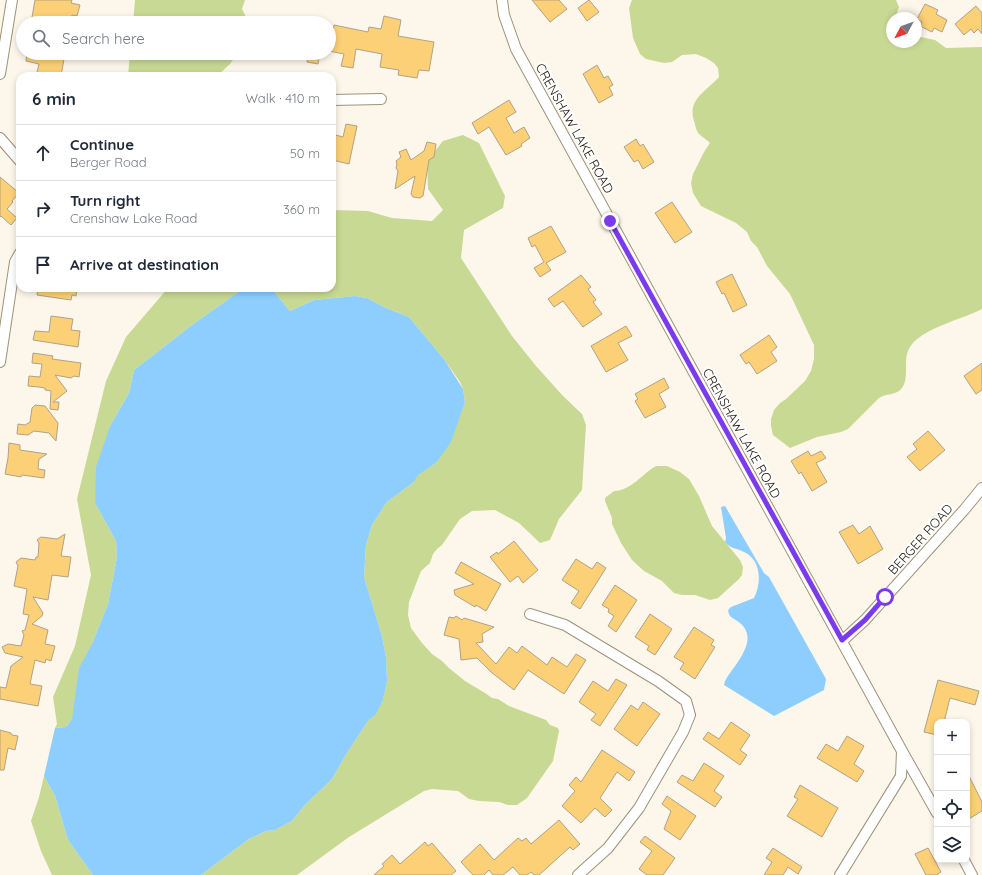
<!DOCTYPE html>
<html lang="en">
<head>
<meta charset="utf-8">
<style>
  :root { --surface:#fff; --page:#f2f2f3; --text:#1f2937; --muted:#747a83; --line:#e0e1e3 }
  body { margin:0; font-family:Quicksand,sans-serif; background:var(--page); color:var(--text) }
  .controls { position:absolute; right:12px; bottom:12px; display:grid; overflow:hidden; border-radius:8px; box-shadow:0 2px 6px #0003 }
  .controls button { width:36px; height:36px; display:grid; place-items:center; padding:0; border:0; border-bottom:1px solid var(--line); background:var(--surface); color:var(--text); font:20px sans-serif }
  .compass { position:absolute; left:886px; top:12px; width:36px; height:36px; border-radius:50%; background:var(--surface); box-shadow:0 2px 6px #0003; rotate:229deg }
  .stop { position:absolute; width:12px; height:12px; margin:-9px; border:3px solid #7c3aed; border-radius:50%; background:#fff }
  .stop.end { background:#7c3aed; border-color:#fff; box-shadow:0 1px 4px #0008 }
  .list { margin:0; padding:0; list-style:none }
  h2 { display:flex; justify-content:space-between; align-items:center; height:52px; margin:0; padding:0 16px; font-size:17px }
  h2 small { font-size:13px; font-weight:400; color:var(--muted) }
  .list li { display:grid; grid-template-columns:26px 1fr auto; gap:12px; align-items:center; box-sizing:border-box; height:56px; padding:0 16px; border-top:1px solid var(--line) }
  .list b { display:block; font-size:15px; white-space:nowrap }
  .list p { margin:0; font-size:13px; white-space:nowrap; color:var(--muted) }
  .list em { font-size:13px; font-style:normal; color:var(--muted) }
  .icon { flex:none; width:22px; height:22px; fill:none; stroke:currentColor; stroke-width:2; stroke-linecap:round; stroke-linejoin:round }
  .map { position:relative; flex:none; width:982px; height:875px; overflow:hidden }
  .search { position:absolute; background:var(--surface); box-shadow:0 2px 6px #0003; left:16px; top:16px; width:320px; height:44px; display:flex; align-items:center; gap:10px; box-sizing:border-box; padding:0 14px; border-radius:22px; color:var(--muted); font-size:15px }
  .panel { position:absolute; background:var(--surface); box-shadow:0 2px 6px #0003; left:16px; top:72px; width:320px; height:220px; border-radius:12px }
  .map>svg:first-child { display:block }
  .green { fill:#c8d993 }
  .water { fill:#8ecefe }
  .building { fill:#fcd077; stroke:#b0a287 }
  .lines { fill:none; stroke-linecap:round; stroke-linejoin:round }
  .minor-casing { stroke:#a09278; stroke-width:12 }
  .minor { stroke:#fff; stroke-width:10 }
  .route { stroke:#7c3aed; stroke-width:5 }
  .labels { text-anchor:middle; stroke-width:4; stroke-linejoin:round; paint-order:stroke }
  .street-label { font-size:13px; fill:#282218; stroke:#fff }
</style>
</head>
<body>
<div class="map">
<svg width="982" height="875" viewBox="0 0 982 875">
  <rect width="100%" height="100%" fill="#fdf7eb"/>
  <path class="green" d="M135 0H245L242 9 249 23H133Z
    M632 0H896L899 7 896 16 900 18H892V42H916V36L935 40 946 48 982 47V309C961 320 922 328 910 347 901 361 912 380 899 391 893 395 885 394 879 398L848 429 841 432 817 437 790 448 773 435 771 426V419L774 410 780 403 786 399 805 381 811 371 814 359V345L790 294 767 266 757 247 751 241 747 232 736 223 701 206 693 193 691 183 693 174 704 152 710 143C707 140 701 136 698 133 696 130 695 124 694 121 687 99 707 91 719 77L718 68 714 63 706 58 696 54 682 55 672 62 664 63 646 59 640 54 633 38 629 8Z
    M130 53H238L230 64 217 76H128Z
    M463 135 479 143 505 196 503 208 464 230 461 258 512 336 536 366 563 396 582 414 586 425 582 490 559 519 550 540 540 543 519 523 495 510 472 511 460 519 442 545 437 549 433 554 430 563 421 571 409 602 408 615 411 628 422 643 432 654 442 661 449 668 465 681 485 693 492 698 498 699 509 706 546 720 550 725 558 728 559 731 553 761 527 798 517 805H508L499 802 479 801 469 799 458 791 432 789 424 791 349 837 297 875H201L249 839 266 831 275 830 292 821 304 806 332 779 345 756 368 721 376 713 383 699 387 681 386 657 382 636 364 577 366 545 372 525 387 502 414 482 417 475 436 463 459 418 465 402 463 389 460 382 444 359 409 317 386 308 367 298 355 296 314 300 290 311 271 288H332V210L368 211 392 218 432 221 443 210 428 189 427 161 443 141Z
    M168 288H244L192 325 134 370 129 393 110 426 95 503 116 541 117 557 108 604 92 644 72 719 66 727 55 728 57 724 53 697 75 646 91 575 77 499 106 381 126 337Z
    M656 466H667L680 472 689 479 699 496 712 526 740 560 743 567 742 575 739 579 718 598 710 600 695 595H682L674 593 662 581 644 571 632 560 621 543 612 524V518L605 501V498L614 491C631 491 643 473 656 466Z
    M44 776 55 796 68 840 93 875H52L41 851 31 821 39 797Z"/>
  <path class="water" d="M244 288H271L290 311 314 300 355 296 367 298 386 308 409 317 444 359 463 389 465 402 451 442 436 463 418 475 414 482 387 502 372 525 366 545 364 577 382 636 386 657 387 681 383 700 376 714 368 721 345 756 332 779 304 806 292 821 275 830 266 831 249 839 201 875H93L68 840 55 796 44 776 55 728 66 727 72 719 79 668 92 644 108 604 117 557 116 541 95 503 96 467 110 426 129 393 134 370 192 325Z
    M725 506 764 573 769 577 826 679 824 690 774 716 724 685 725 681C735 664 760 640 740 623 735 618 729 619 728 610L731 607 754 598C762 582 761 560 744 552 735 547 732 550 725 542L726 538 721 507Z"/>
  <path class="building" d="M35 0H72L71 3 80 5 77 16 72 15 70 23H31Z
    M532 0H559L567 9 550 22Z
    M589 0 599 12 587 21 578 8Z
    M925 4 938 10 936 14 947 20 942 32 934 28 932 32 920 26 922 22 917 19Z
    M976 6 982 13V34L978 29 974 33 971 29 964 35 955 24Z
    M384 16 401 20 398 36 434 42 429 71 419 70 417 78 398 75 399 70 380 67 382 54 356 49 353 68 341 66 344 54 329 51 334 25 368 32 369 27 381 29Z
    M27 53 64 59 61 76H36L39 64 26 61Z
    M309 53H320L318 64 307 62Z
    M597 65 604 78 608 76 613 85 609 87 613 95 599 103 583 74Z
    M509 100 516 112 506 118 514 133 524 127 530 138 521 144 522 146 506 155 489 127 478 134 472 123Z
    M346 124 357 126 349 164 332 160V134L343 137Z
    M636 139 640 146 643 144 654 162 643 169 638 160 634 162 624 147Z
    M427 142 436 144 434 157 429 160 423 196 420 198 413 197 411 194 415 176 395 189 398 171 396 168 397 164 396 161 401 157 399 152 406 149 411 160 424 151Z
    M0 177 19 193 12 201 13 202 7 209 17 218 11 225 1 216 0 217Z
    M672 202 692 232 675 243 655 213Z
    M551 226 566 252 546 263 551 270 540 277 534 268 544 262 535 245 532 247 528 238Z
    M732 274 747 305 733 312 724 293 722 294 716 282Z
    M581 275 591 287 588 289 596 300 593 302 602 314 583 327 563 301 554 307 548 299Z
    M38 288H77L76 296 72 295 71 300 37 295Z
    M51 316 73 319 71 330 80 331 78 347 33 340 35 331 49 332Z
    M626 326 632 336 618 343 628 360 606 372 591 346Z
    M769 335 777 347 771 352 777 361 757 374 749 362 746 364 740 355Z
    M33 353 53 356 52 359 81 363 79 377 74 376 71 378 55 375 67 391 53 402H59L58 410 50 409 51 391 45 390V388L39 387 28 386 29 376 40 377 42 364 32 363Z
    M982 363V390L976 394 964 376Z
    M664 378 669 388 659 394 666 407 645 418 635 401 638 399 635 394Z
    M35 405 45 406 58 423 56 441 49 433 34 431 28 435 17 434 18 424 25 425 30 422 32 408Z
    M928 431 945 450 920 471 907 457 917 449 913 444Z
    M9 443 20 445V450L47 454 39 459 38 469 45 470 44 478 22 475 21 477 5 474 8 458Z
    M808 451 811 456 821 451 826 458 816 463 827 482 812 491 801 472 799 474 791 461Z
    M853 525 859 534 870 526 883 549 858 564 839 532Z
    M65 534 61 556 71 557 68 577 52 575 48 600 33 597 43 613 42 616 32 624 48 630 45 644 55 646 51 661 46 659 45 663 35 660 30 684 42 686 38 706 0 699V687L6 688 11 666 23 657 5 653 2 647 8 644 21 646 24 635 22 631 25 630 29 615 23 614 27 589 14 586 18 566 16 562 21 558 35 560 36 557H38L39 543 37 540 41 537 57 539Z
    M514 541 538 570 523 583 518 576 510 582 490 557 497 552 498 554Z
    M576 559 592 569 597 562 606 568 580 609 571 603 579 591 562 580Z
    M461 562 501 584 486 611 476 605 475 607 455 595 454 590 474 584 455 573Z
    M615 585 637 600 616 632 608 626 614 616 608 612 609 609 602 605Z
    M650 614 672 629 655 655 647 650 649 646 635 637Z
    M456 616 462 620 464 618 494 627 482 634 483 642 476 643 496 664 509 647 517 653 522 646 547 665 552 657 567 667 576 654 586 660 564 694 528 670 514 690 491 672 477 658 461 660 459 639 444 635 449 617 454 618Z
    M694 627 714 640 711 645 715 647 695 679 680 669 684 663 674 657Z
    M616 679 627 685 600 726 591 720 596 714 579 702 593 681 608 691Z
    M938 680 979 691 975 705 950 698 944 722H937V735L924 732Z
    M643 702 660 714 637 746 614 729 631 705 638 710Z
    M731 722 750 735 740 750 747 755 740 765 703 739 708 732 719 739Z
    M0 730 11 733 12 735 18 736 15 750 8 748 4 770H0Z
    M847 736 864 746 854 764 864 771 857 782 817 758 826 744 838 751Z
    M602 750 635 772 629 781 617 772 600 798 612 810 605 817 595 808 581 823 562 806 575 791 569 785 576 777 581 782Z
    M704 763 724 776 714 791 722 797 715 807 677 782 682 775 693 781Z
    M967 772 982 802V811L967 820Z
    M800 785 838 808 822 837 787 816 798 799 794 797Z
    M667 796 696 816 680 840 664 829 671 811 662 804Z
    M559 820 580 844 573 850 570 847 539 875H534L531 872 527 875H520L513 867 503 875H493L489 870 484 875H473L461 862 480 844 494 860 518 838 522 841 526 838 531 844Z
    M645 836 675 858 663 875H647L639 869 652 851 640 842Z
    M425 842 428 846 432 843 456 871 451 875H374L384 866 382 864 392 855 400 864Z
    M773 848 802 867 798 874 788 867 783 875H764L772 862 766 858Z
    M928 848 941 872 936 875H926L915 854Z"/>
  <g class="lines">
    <g class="minor-casing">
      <path id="minor" d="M502 0 504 15 516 49 902 751 901 776 840 875
        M0 74 12 0
        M332 100 381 99
        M0 138 20 161
        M0 362 15 262 20 253
        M530 614 565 625 658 681 686 701 690 715 683 732 639 808 608 848 578 875
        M842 641 865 620 964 510 982 488
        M902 751 937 813
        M964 860 972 875"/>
    </g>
    <use href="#minor" class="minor"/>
  </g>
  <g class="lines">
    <path class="route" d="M610 221 842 640 865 620 885 597"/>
  </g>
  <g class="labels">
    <g class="street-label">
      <text transform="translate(575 128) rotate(61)" y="5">CRENSHAW LAKE ROAD</text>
      <text transform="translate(742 433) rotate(61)" y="5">CRENSHAW LAKE ROAD</text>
      <text transform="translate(920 539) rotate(-48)" y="5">BERGER ROAD</text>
    </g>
  </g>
</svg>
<div class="controls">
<button>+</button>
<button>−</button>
<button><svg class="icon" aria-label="locate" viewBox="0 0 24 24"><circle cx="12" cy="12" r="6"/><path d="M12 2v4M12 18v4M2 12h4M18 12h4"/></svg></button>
<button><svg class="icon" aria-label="layers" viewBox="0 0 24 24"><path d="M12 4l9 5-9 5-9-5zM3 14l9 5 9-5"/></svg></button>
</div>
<svg class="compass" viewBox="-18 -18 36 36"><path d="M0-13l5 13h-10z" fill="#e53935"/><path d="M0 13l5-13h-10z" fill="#747a83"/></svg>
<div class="stop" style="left:885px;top:597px"></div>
<div class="stop end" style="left:610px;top:221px"></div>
<div class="search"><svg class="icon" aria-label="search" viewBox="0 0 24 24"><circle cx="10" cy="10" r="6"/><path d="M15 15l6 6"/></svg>Search here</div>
<section class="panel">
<h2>6 min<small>Walk · 410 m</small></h2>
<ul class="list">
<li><svg class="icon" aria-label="ahead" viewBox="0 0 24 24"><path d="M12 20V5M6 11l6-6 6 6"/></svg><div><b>Continue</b><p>Berger Road</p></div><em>50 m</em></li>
<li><svg class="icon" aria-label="right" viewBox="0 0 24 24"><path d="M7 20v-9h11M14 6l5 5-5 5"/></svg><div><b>Turn right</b><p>Crenshaw Lake Road</p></div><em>360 m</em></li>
<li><svg class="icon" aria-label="arrive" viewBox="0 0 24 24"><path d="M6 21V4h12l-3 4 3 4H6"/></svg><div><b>Arrive at destination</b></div></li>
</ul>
</section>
</div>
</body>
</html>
